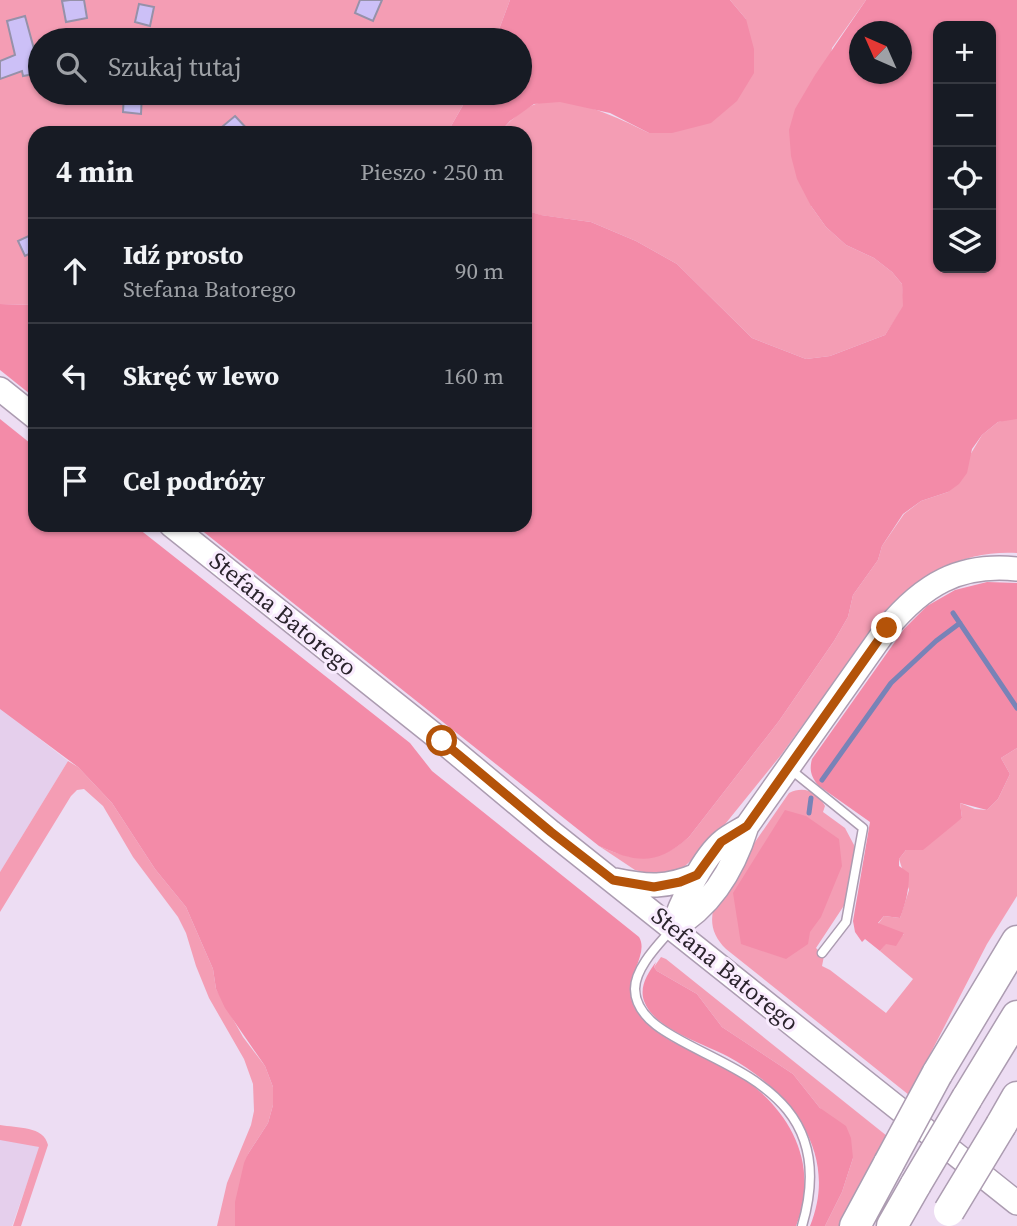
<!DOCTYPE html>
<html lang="pl">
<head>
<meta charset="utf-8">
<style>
  :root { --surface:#171b24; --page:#242831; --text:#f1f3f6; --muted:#9ea1a6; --line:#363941 }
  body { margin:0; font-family:"Source Serif 4",serif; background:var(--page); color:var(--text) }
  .controls { position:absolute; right:21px; top:21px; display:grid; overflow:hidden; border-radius:14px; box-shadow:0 2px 5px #0004 }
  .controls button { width:63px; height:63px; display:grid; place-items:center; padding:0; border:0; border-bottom:2px solid var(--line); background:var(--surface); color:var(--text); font:35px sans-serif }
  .compass { position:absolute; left:849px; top:21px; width:63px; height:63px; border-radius:50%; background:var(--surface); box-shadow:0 2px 5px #0004; rotate:315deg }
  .stop { position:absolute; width:21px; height:21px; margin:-16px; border:5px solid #b45309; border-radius:50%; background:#fff }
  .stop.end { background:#b45309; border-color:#fff; box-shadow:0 2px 7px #0008 }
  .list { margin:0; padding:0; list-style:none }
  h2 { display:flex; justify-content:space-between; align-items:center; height:91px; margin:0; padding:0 28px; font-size:30px }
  h2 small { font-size:23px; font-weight:400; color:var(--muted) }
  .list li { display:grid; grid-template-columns:46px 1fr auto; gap:21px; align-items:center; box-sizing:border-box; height:105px; padding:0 28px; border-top:2px solid var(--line) }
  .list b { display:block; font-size:26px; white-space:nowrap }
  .list p { margin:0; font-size:23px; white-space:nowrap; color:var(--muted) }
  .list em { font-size:23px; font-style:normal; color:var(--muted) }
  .icon { flex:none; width:38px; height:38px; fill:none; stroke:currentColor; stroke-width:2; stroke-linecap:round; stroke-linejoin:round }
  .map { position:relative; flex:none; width:1017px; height:1226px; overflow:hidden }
  .search { position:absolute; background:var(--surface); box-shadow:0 2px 5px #0004; left:28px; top:28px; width:504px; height:77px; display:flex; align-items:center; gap:18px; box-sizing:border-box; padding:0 24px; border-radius:38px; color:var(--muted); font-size:26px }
  .panel { position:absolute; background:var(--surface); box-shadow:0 2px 5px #0004; left:28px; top:126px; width:504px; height:406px; border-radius:21px }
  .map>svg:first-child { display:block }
  .built { fill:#e5cfec }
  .green { fill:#f49db4 }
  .forest { fill:#f38ba8; fill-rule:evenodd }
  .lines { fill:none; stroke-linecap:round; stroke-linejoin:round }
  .stream { stroke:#7883b7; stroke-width:5 }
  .building { fill:#ccc0f7; stroke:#9691a9; stroke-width:2 }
  .lane-casing { stroke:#ac9cb1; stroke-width:11 }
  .secondary-casing { stroke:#ac9cb1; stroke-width:26 }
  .highway-casing { stroke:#ac9cb1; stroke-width:33 }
  .lane { stroke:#fff; stroke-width:8 }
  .secondary { stroke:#fff; stroke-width:23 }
  .highway { stroke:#fff; stroke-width:30 }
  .highway-bridge-casing { stroke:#ac9cb1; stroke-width:33; stroke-linecap:butt }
  .highway-bridge { stroke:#fff; stroke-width:30 }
  .route { stroke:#b45309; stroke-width:9 }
  .labels { text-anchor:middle; stroke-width:6; stroke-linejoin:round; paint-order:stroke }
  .street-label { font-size:24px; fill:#2b242d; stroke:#f9ebfe }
</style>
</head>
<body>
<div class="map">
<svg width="1017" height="1226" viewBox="0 0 1017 1226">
  <rect width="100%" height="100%" fill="#edddf3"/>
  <path class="built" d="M0 708 68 761 0 872Z
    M0 1138 40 1147 12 1226H0Z"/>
  <path class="green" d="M0 0H510L495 40H40V93H470L447 133H35V305L0 304Z
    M730 0H866L832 48 811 206 826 227 846 245 874 258 892 272 902 284 904 306 885 335 830 356 806 359 752 338 677 264 636 241 591 222 540 215 525 210V133H499C508 123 520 111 533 105 565 91 621 119 649 133L746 19Z
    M1009 419H1017V553C965 550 922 573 887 609L781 755 709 844 685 866 660 876 647 873 635 870 599 846C635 862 658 864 689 837L779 721 834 641 848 617 853 595 878 560 882 546 904 514 921 501 948 492 982 435 998 422Z
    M1017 748V896L987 944 909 1095 726 949C710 933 709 918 717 897L789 793C804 785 818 792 825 806L823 812 845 828 854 845V855L845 904 816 948 824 956 822 966 830 970 886 1013 913 979 880 951 886 943 904 934 878 924 884 916 900 918 909 890 899 859 906 850 962 818 960 803 975 809 987 810 998 799 1010 774 1001 758Z
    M68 761 78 767 112 803 155 869 186 907 213 969 216 989 243 1037 265 1066 273 1087V1105L268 1123 248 1154 235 1226H217L227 1183 251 1125 254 1111 253 1084 244 1059 209 998 196 966 186 933 178 917 133 857 103 806 84 789 77 790 71 796 0 912V872Z
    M661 957 666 959 887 1136 839 1226H825L842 1192 853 1158 820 1108 793 1074 722 1027 697 994 657 971 654 967Z
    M0 1125C17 1128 44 1126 48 1145L21 1226H13L39 1147 0 1140Z"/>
  <path class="forest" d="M510 0H730L746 19 754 49V73L737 101 711 123 672 133H649L610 113 560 102 534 104 510 121 499 133H447L470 93H520V40H495Z
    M866 0H1017V419L998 422 982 435 972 449 967 473 959 484 948 492 921 501 903 514 882 546 878 560 853 595 848 617 834 641 779 721 689 837C656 866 637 863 599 846L195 525H525V210L541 215 591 222 636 241 677 264 752 338 806 359 830 356 885 335 903 306 902 284 892 272 874 258 846 245 826 227 811 206 797 179 791 156 789 130 795 109 815 75ZM991 26V268H938V26ZM860 32H902V74H860Z
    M0 304 35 305V398L0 370Z
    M0 419 35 447V525H134L410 743 432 771 639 937C651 957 616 983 638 1013 659 1042 694 1050 724 1066 783 1099 823 1157 796 1226H235V1202L244 1163 248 1154 268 1123 273 1105V1087L265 1066 225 1008 216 989 213 969 186 907 155 869 112 803 78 767 0 709Z
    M987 582 1017 583V748L1001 758 1010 774 998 799 987 810 960 803 962 818 923 850H906L899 859V866L909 873C909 890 906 902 900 918L884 916 878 923 904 933 896 946 886 944 880 951 865 939 862 942 855 932 853 921 870 822 819 786C811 777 809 770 812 759L904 629 927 606 955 590Z
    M785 810 806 816 839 839 842 866 821 917 810 932 808 944 786 959 741 944 733 893Z
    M656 962 654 967 657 971 697 994 722 1027 793 1074 820 1108 846 1126 851 1138 853 1158 842 1192 825 1226H810C840 1153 790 1090 727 1056 702 1043 654 1029 644 1001 639 986 648 973 656 962Z"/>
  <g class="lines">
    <path class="stream" d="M953 613 1017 708
      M822 780 891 683 936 641 960 623
      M809 813 811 798"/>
  </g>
  <path class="building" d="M70 0H84L87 18 66 22 62 1Z
    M360 0H382L373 21 355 13Z
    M139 4 154 7 150 26 135 22Z
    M25 16 34 49H37L40 57V73L23 76 22 71 0 79V61L15 55 7 21Z
    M124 93H142L141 114 123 112Z
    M235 116 251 133H229L223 126Z
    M35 233V251L25 256 18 241Z"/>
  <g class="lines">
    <g class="lane-casing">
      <path id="lane" d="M790 769 863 828 846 922 822 953
        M671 930C658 945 635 968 635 989 636 1066 854 1051 802 1226"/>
    </g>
    <g class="secondary-casing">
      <path id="secondary" d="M0 389 35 417
        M171 525 442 741 551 832 1017 1203
        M615 880C648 887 666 888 697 875
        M673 928C712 906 734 868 747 826L887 628C923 585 959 563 1017 569
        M673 928C679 905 704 856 723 841 730 835 739 831 747 826"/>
    </g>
    <g class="highway-casing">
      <path id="highway" d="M937 1074 1017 941
        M967 1098 1017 1016
        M1001 1125 1017 1097
        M855 1226 889 1163
        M892 1226 916 1184"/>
    </g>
    <use href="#lane" class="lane"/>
    <use href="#secondary" class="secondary"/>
    <use href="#highway" class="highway"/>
    <g class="highway-bridge-casing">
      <path id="highway-bridge" d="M889 1163 937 1074
        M916 1184 967 1098
        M949 1211 1001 1125"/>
    </g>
    <use href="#highway-bridge" class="highway-bridge"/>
  </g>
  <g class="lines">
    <path class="route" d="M442 741 551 832 613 880 654 887 680 882 697 875 721 842 747 826 887 628"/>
  </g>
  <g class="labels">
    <g class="street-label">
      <text transform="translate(283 614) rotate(39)" y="8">Stefana Batorego</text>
      <text transform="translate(725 969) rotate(39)" y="8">Stefana Batorego</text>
    </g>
  </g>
</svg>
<div class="controls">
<button>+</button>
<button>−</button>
<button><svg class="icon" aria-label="locate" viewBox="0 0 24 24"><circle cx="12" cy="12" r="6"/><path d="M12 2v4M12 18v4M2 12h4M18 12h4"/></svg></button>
<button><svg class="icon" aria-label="layers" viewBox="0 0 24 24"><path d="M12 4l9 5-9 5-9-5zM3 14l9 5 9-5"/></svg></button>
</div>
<svg class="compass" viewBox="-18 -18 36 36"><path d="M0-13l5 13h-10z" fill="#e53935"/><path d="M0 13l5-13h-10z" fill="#9ea1a6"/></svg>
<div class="stop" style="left:442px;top:741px"></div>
<div class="stop end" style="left:887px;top:628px"></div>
<div class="search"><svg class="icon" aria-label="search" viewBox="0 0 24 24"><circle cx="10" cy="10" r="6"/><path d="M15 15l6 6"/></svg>Szukaj tutaj</div>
<section class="panel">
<h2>4 min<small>Pieszo · 250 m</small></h2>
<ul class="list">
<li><svg class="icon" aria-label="ahead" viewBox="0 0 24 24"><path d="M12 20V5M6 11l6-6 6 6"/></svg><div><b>Idź prosto</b><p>Stefana Batorego</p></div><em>90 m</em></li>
<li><svg class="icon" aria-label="left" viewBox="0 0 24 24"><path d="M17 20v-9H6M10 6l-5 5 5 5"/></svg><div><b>Skręć w lewo</b></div><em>160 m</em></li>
<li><svg class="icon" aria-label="arrive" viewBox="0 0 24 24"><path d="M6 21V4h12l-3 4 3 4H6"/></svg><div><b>Cel podróży</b></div></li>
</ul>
</section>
</div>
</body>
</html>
